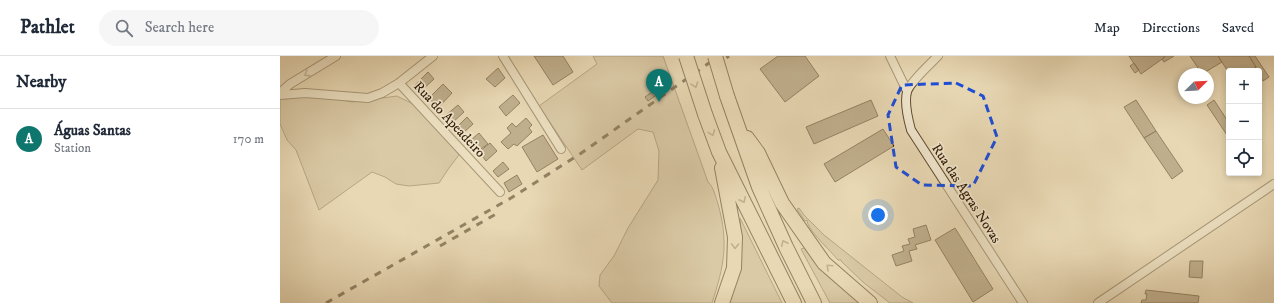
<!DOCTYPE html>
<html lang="en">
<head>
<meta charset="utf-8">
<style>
  :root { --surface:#fff; --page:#f6f6f7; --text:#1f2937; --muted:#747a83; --line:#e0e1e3; --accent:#0f766e }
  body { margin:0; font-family:"IM FELL DW Pica",serif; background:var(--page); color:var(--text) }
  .controls { position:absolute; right:12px; top:12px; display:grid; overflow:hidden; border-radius:4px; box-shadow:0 2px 6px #0003 }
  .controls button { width:36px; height:36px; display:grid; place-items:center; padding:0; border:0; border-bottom:1px solid var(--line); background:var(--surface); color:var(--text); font:20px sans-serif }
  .compass { position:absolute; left:898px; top:12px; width:36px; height:36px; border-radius:50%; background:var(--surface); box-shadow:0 2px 6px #0003; rotate:66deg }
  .you { position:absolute; left:598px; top:159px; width:14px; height:14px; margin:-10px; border:3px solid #fff; border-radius:50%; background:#1a73e8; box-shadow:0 0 0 6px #1a73e833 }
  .badge { display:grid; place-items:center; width:26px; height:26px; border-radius:50%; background:var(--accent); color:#fff; font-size:13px; font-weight:700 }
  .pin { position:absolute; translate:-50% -33px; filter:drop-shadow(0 1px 2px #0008) }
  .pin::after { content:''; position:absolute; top:21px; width:14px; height:12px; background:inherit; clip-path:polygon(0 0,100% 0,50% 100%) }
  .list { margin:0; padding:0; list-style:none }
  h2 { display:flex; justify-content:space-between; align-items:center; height:52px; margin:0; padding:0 16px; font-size:17px }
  h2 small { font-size:13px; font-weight:400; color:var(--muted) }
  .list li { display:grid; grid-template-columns:26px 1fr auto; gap:12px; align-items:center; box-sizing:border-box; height:60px; padding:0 16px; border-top:1px solid var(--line) }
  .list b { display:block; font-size:15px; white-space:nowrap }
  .list p { margin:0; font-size:13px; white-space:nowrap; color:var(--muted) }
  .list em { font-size:13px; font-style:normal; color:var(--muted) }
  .icon { flex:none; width:22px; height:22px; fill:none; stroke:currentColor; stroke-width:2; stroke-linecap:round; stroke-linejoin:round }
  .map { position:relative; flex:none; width:994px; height:247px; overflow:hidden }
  header { display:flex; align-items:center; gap:24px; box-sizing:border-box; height:56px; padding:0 20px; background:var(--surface); border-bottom:1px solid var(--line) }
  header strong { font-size:19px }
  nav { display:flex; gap:22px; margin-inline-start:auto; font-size:14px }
  .search { width:280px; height:36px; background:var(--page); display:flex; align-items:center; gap:10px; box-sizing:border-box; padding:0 14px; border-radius:22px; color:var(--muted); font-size:15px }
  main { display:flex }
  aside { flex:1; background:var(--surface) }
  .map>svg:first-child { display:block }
  .green { fill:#c9b895; stroke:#7c684a }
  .building { fill:#907c5e; stroke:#301900 }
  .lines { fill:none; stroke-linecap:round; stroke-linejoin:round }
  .street-casing { stroke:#5e492d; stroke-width:10 }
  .highway-casing { stroke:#301900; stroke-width:16 }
  .street { stroke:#f0e6ce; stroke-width:8 }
  .highway { stroke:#e8d8b4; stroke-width:14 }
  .rail { stroke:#301900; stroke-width:3; stroke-dasharray:7 7; stroke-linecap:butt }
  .highway-bridge-casing { stroke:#301900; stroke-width:16; stroke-linecap:butt }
  .highway-bridge { stroke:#e8d8b4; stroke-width:14 }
  .oneway { stroke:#9a8a71 }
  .oneway2 { stroke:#958263 }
  .marked { fill:none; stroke:#1d4ed8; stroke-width:3; stroke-dasharray:8 5; stroke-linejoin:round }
  .labels { text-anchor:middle; stroke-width:3.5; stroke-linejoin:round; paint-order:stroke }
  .street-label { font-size:14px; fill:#301900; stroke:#f0e6ce }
</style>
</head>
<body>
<header>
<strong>Pathlet</strong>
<div class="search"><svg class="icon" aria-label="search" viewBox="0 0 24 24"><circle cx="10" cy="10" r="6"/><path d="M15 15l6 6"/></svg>Search here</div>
<nav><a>Map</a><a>Directions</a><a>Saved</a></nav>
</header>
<main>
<aside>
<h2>Nearby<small></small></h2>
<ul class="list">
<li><span class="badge">A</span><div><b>Águas Santas</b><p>Station</p></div><em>170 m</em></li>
</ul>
</aside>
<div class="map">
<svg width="994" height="247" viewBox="0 0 994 247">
  <rect width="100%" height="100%" fill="#e8d8b4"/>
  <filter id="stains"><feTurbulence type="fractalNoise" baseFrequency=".005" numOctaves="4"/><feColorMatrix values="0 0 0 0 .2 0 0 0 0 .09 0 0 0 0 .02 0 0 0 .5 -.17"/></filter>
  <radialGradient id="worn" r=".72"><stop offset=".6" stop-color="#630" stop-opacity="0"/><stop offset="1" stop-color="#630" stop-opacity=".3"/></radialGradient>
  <path class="green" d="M313 0H383L428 126C434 132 435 139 438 148 449 187 444 210 432 247H332L319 230 320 219 334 200 348 172 378 124 379 95 373 76 358 73 302 114 259 50 317 8Z
    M0 32 72 46 117 40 135 49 162 72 179 99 169 112 159 127 129 130 116 128 105 121 92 116 39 154 16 94 7 84 0 68Z
    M519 152 524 159 544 179 622 241 633 247H610L584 227 561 205V204H558C551 195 527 174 527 164L525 165 517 153Z
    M460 162 502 247H447L461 193Z
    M524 192 546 217 580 247H550L521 193Z"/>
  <path class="building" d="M254 0H283L293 16 273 29Z
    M498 0H525L539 20 505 46 480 13Z
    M849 0H884L885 1 861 18Z
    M884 0H894L884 6 882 3 885 1Z
    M910 0H938L942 6 922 18Z
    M938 0H969L976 11 970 15H949V17Z
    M969 0H975L989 21 983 25 979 18V15H977L974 12 976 11Z
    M854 7 859 14 855 17 850 10Z
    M218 12 225 22 215 31 206 23Z
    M148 16 154 23 140 36 134 30Z
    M163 28 172 37 158 52 149 42Z
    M379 31 382 35 368 45 365 41Z
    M233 39 240 47 226 60 219 51Z
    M591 44 598 60 534 88 526 71Z
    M856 44 876 75 864 82 844 51Z
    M934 44 949 67V82L927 49Z
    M178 49 184 56 172 67 165 60Z
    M187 61 193 68 182 78 176 72Z
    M246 62 252 69 249 72 252 76 237 90 234 88 228 93 221 86 231 77 227 72 232 67 236 71Z
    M603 73 614 90 555 126 544 108Z
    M876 75 903 115 892 123 864 82Z
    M199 77 208 88 199 94 191 84Z
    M263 79 278 103 257 116 242 91Z
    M210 87 217 95 206 105 199 96Z
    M223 106 229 113 218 121 213 115Z
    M237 119 242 128 229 136 224 127Z
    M646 169 651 184 635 189 637 193 629 195 632 205 616 210 612 199 624 195 622 190 630 188 628 183 635 181 633 173Z
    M675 172 713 233 693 246 655 184Z
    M910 205H923L922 222 909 221Z
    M866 234 919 240 918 247H861L862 244H866L867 238H865Z"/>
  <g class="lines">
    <g class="street-casing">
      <path id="street" d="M223 0 281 93
        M610 0 627 35
        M658 0C651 7 629 27 627 36 624 47 628 63 631 74L743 247
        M119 27 220 136
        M0 37 10 28 56 0
        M0 39 25 37 88 42 102 37 119 27 153 0
        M818 247 994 128"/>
    </g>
    <g class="highway-casing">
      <path id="highway" d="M447 40 479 131 506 191 534 247
        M425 58 439 96 514 247
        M467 82 478 97 502 147 544 207 590 247
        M442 247 454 212 455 181 442 112"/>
    </g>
    <use href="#street" class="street"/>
    <use href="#highway" class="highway"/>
    <path class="rail" d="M435 10 449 0
      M160 190 216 158
      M46 247 231 142 300 98 439 0"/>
    <g class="highway-bridge-casing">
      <path id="highway-bridge" d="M406 0 425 58
        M435 0 447 40"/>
    </g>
    <use href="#highway-bridge" class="highway-bridge"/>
  </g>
  <defs><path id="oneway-chevron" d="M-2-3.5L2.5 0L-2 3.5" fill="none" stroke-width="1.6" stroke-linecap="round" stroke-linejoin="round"/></defs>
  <use class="oneway" href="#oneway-chevron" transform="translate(27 18) rotate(148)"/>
  <g class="oneway2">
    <use href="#oneway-chevron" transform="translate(415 29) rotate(72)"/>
    <use href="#oneway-chevron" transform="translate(432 77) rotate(69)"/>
    <use href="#oneway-chevron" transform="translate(463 144) rotate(64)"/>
    <use href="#oneway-chevron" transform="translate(504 187) rotate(-115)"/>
    <use href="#oneway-chevron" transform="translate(455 190) rotate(92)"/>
    <use href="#oneway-chevron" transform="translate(549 211) rotate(-137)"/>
  </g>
  <path d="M0 0H994V247H0ZM676 27 703 40 717 81 693 130 642 129 616 111 608 59 622 29Z" fill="#e8d8b4" fill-opacity=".55" fill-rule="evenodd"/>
  <path class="marked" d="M676 27 703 40 717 81 693 130 642 129 616 111 608 59 622 29Z"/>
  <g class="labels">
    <g class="street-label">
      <text transform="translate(170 63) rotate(47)" y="5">Rua do Apeadeiro</text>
      <text transform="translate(687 137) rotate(57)" y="5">Rua das Agras Novas</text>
    </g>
  </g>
  <rect width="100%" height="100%" filter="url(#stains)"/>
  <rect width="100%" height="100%" fill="url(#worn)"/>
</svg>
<div class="controls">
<button>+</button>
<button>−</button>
<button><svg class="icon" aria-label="locate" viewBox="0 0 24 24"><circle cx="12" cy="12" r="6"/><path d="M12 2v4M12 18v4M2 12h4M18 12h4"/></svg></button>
</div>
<svg class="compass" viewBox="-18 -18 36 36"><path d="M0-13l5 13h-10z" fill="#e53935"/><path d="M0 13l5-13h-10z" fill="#747a83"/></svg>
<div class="you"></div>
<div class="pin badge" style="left:379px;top:46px">A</div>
</div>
</main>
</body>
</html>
